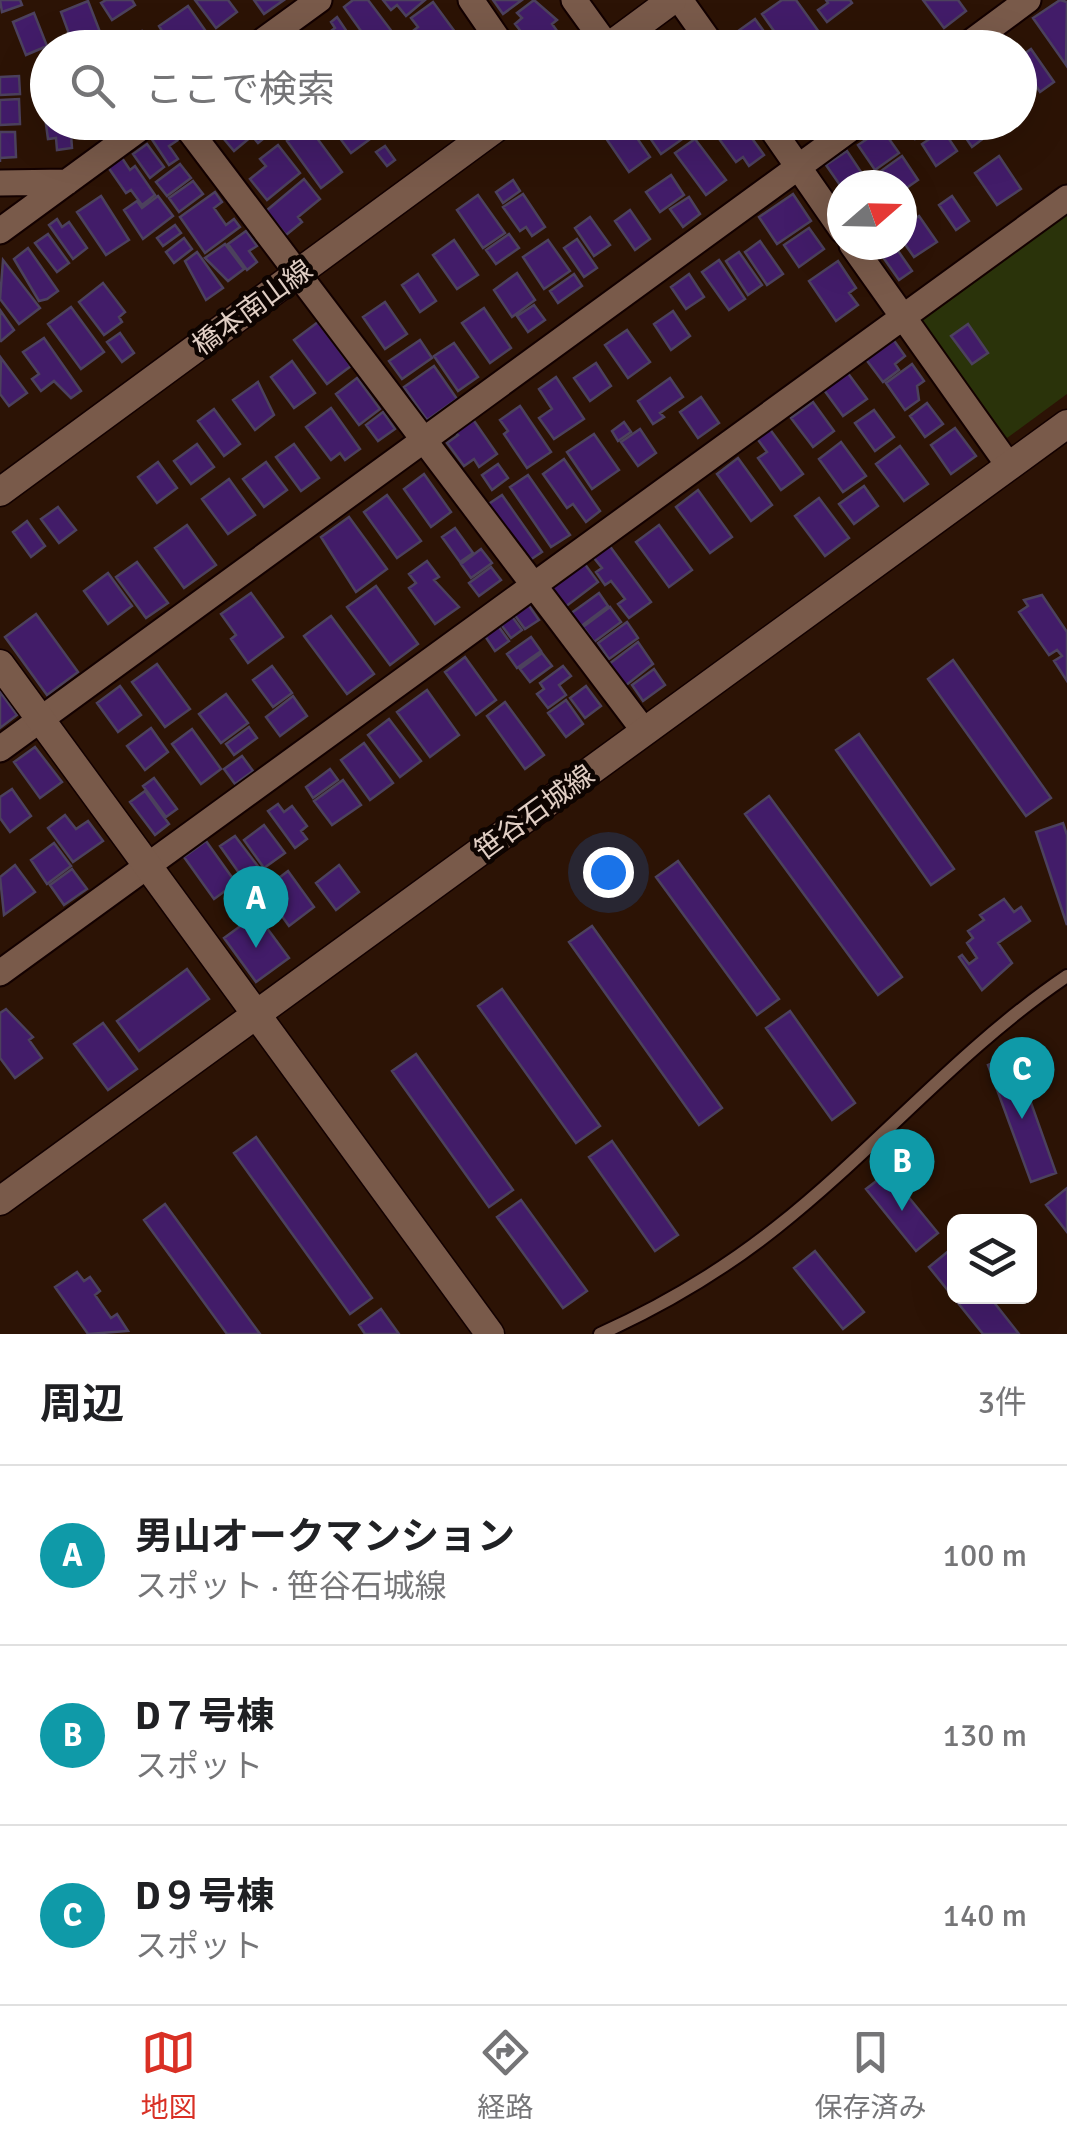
<!DOCTYPE html>
<html lang="ja">
<head>
<meta charset="utf-8">
<style>
  :root { --surface:#fff; --page:#f6f6f6; --text:#202124; --muted:#757577; --line:#e0e0e0; --accent:#d93025 }
  body { margin:0; font-family:Signika,"Noto Sans JP",sans-serif; background:var(--page); color:var(--text) }
  .controls { position:absolute; right:30px; bottom:30px; display:grid; overflow:hidden; border-radius:15px; box-shadow:0 10px 40px #0002 }
  .controls button { width:90px; height:90px; display:grid; place-items:center; padding:0; border:0; border-bottom:2px solid var(--line); background:var(--surface); color:var(--text); font:50px sans-serif }
  .compass { position:absolute; left:827px; top:170px; width:90px; height:90px; border-radius:50%; background:var(--surface); box-shadow:0 10px 40px #0002; rotate:70deg }
  .you { position:absolute; left:608px; top:872px; width:35px; height:35px; margin:-25px; border:8px solid #fff; border-radius:50%; background:#1a73e8; box-shadow:0 0 0 15px #1a73e833 }
  .badge { display:grid; place-items:center; width:65px; height:65px; border-radius:50%; background:var(--accent); color:#fff; font-size:32px; font-weight:700 }
  .pin { position:absolute; translate:-50% -82px; filter:drop-shadow(0 2px 5px #0008) }
  .pin::after { content:''; position:absolute; top:52px; width:35px; height:30px; background:inherit; clip-path:polygon(0 0,100% 0,50% 100%) }
  .list { margin:0; padding:0; list-style:none }
  h2 { display:flex; justify-content:space-between; align-items:center; height:130px; margin:0; padding:0 40px; font-size:42px }
  h2 small { font-size:32px; font-weight:400; color:var(--muted) }
  .list li { display:grid; grid-template-columns:65px 1fr auto; gap:30px; align-items:center; box-sizing:border-box; height:180px; padding:0 40px; border-top:2px solid var(--line) }
  .list b { display:block; font-size:38px; white-space:nowrap }
  .list p { margin:0; font-size:32px; white-space:nowrap; color:var(--muted) }
  .list em { font-size:32px; font-style:normal; color:var(--muted) }
  .icon { flex:none; width:55px; height:55px; fill:none; stroke:currentColor; stroke-width:2; stroke-linecap:round; stroke-linejoin:round }
  .map { position:relative; flex:none; width:1067px; height:1334px; overflow:hidden }
  .search { position:absolute; background:var(--surface); box-shadow:0 10px 40px #0002; left:30px; right:30px; top:30px; height:110px; display:flex; align-items:center; gap:25px; box-sizing:border-box; padding:0 35px; border-radius:55px; color:var(--muted); font-size:38px }
  .sheet { height:670px; background:var(--surface) }
  nav { display:flex; justify-content:space-around; align-items:center; box-sizing:border-box; height:140px; border-top:2px solid var(--line); background:var(--surface); font-size:28px; color:var(--muted) }
  nav a { display:grid; justify-items:center; gap:5px }
  nav .on { color:var(--accent) }
  .map>svg:first-child { display:block }
  .green { fill:#2a330a }
  .building { fill:#421c69; stroke:#4c415d; stroke-width:2.5 }
  .lines { fill:none; stroke-linecap:round; stroke-linejoin:round }
  .service-casing { stroke:#130100; stroke-width:16 }
  .minor-casing { stroke:#130100; stroke-width:29 }
  .tertiary-casing { stroke:#130100; stroke-width:31 }
  .service { stroke:#795a4a; stroke-width:12 }
  .minor { stroke:#795a4a; stroke-width:25 }
  .tertiary { stroke:#795a4a; stroke-width:28 }
  .labels { text-anchor:middle; stroke-width:9; stroke-linejoin:round; paint-order:stroke }
  .street-label { font-size:28px; fill:#e0cec4; stroke:#0d0401 }
</style>
</head>
<body>
<div class="map">
<svg width="1067" height="1334" viewBox="0 0 1067 1334">
  <rect width="100%" height="100%" fill="#2c1305"/>
  <path class="green" d="M1067 215V394L1007 438 922 321Z"/>
  <path class="building" d="M0 0H20L22 5 2 12Z
    M106 0H132L135 5 112 20 101 3Z
    M195 0H228L237 12 216 28Z
    M254 0H284L264 14Z
    M353 0H368L396 37 373 48 344 7Z
    M383 0H425L406 16 397 5 391 10Z
    M493 0H522L503 14Z
    M534 0 557 20 552 24 563 39 552 48H516L512 42 523 34 515 24 522 18 517 13Z
    M782 0H796L819 32 798 48H786L762 14Z
    M826 0H850L852 3 827 22 818 10 828 3Z
    M923 0H958L966 11 944 28Z
    M1060 0 1067 2 1066 65 1033 18Z
    M88 1 100 32 72 42 61 12Z
    M433 2 458 36 442 48H419L409 34 418 27 411 18Z
    M188 6 217 47 216 48H172L159 26Z
    M34 13 47 46 26 55 13 22Z
    M337 17 358 48H333L324 36 335 28 331 22Z
    M755 19 776 48H734L727 39Z
    M142 31 155 48H121L120 47Z
    M312 34 321 48H293Z
    M1031 49 1054 82 1040 92 1020 62V57Z
    M19 76 20 94 0 95V77Z
    M19 99 20 124 0 125V100Z
    M45 117 48 122H70L72 148 57 150 56 138 48 139Z
    M77 122H103L104 132 77 133Z
    M225 122H266L273 131 258 143 252 136 234 151 218 132Z
    M338 122H368L377 134 351 153 336 133 342 128Z
    M379 122H411L390 137Z
    M614 122H626L650 157 629 172 601 131Z
    M639 122H669L681 140 661 154Z
    M727 122H740L764 155 749 166 743 157 736 162 714 132Z
    M790 122H817L818 124 801 137Z
    M903 122H937L938 124 915 139Z
    M955 122H986L992 132 972 147Z
    M163 125 171 135 176 131 181 138 169 146 178 159 169 165 149 135Z
    M308 126 342 172 321 188 287 141Z
    M882 129 899 153 875 170 858 145Z
    M943 130 957 151 936 166 922 144Z
    M0 132H15L16 157 0 158V162Z
    M695 139 726 180 706 195 675 153Z
    M147 144 164 167 150 178 133 154Z
    M278 145 300 173 267 200 250 179 266 166 260 159Z
    M385 146 395 160 387 166 376 152Z
    M847 151 865 178 842 188 826 165Z
    M902 156 918 180 902 191V185H890L881 171Z
    M999 156 1021 189 997 205 975 173Z
    M122 158 130 170 135 166 155 195 142 205 131 190 126 193 108 167Z
    M180 164 191 178 167 196 156 182Z
    M671 175 684 195 660 212 646 192Z
    M304 179 320 199 298 217 302 222 286 235 266 211Z
    M513 180 520 191 503 203 496 192Z
    M193 181 203 194 179 212 169 198Z
    M215 192 222 202 214 208 226 225 234 219 240 227 205 253 180 217Z
    M523 194 545 227 532 236 526 227 520 231 503 207Z
    M793 194 811 221 777 244 759 217Z
    M478 195 505 233 483 248 457 210Z
    M101 196 129 240 106 255 77 212Z
    M158 196 173 216 143 239 124 210 137 201 142 208Z
    M952 196 969 221 956 230 939 205Z
    M689 197 700 214 683 227 670 209Z
    M630 210 650 239 635 250 615 221Z
    M919 216 937 242 914 257 902 240V228Z
    M590 217 610 245 594 256 575 228Z
    M57 219 62 227 69 222 87 248 73 259 49 225Z
    M175 225 181 233 163 246 157 238Z
    M809 228 824 249 799 267 784 245Z
    M246 231 257 246 249 251 257 262 247 270 228 244Z
    M48 234 69 263 57 272 35 243Z
    M509 234 519 248 496 264 486 250Z
    M184 238 192 249 174 263 166 252Z
    M577 239 597 268 584 277 564 248Z
    M454 240 478 275 457 289 433 255Z
    M548 240 570 271 544 289 523 257Z
    M760 241 783 274 767 285 745 252Z
    M225 244 244 269 228 281 205 258Z
    M894 245 912 271 899 280 880 253Z
    M28 248 58 291 47 299 39 301 14 259Z
    M197 252 223 288 206 300 185 261Z
    M739 252 762 285 748 295 726 261Z
    M3 260 40 308 19 324 0 299Z
    M719 260 745 299 729 310 702 272Z
    M838 261 856 288 849 293 858 305 836 321 809 281Z
    M517 273 535 300 512 317 494 290Z
    M418 274 436 301 420 312 402 285Z
    M574 274 582 286 558 303 550 291Z
    M689 274 704 297 686 309 671 287Z
    M103 283 125 312 119 317 122 322 104 335 79 302Z
    M385 302 407 334 385 349 363 317Z
    M534 305 545 320 528 332 517 316Z
    M71 307 104 352 81 369 48 324Z
    M484 308 511 348 490 363 462 323Z
    M0 310 14 330 1 341 0 340Z
    M673 311 690 336 671 350 654 324Z
    M318 322 351 366 327 384 294 340Z
    M968 324 988 353 972 364 951 336Z
    M627 330 650 362 628 378 605 345Z
    M120 333 134 353 122 362 107 342Z
    M890 335 905 356 895 364 899 370 883 382 862 354Z
    M44 338 81 391 71 398 54 381 41 391 32 379 39 374 23 352Z
    M420 340 432 358 402 379 389 361Z
    M454 343 478 377 458 391 434 356Z
    M1 358 27 393 9 406 0 394Z
    M292 361 315 393 294 408 271 377Z
    M596 363 611 386 590 401 574 378Z
    M912 364 924 381 917 386 919 400 905 410 886 383Z
    M434 366 457 399 427 420 404 387Z
    M847 372 867 399 843 416 824 390Z
    M556 377 584 419 554 439 539 418 552 409 539 389Z
    M357 378 380 409 359 425 336 394Z
    M670 378 683 397 660 413 664 417 653 424 638 401Z
    M258 382 274 415 255 430 233 400Z
    M701 397 719 423 698 438 680 412Z
    M813 402 834 431 813 447 791 418Z
    M927 403 943 424 925 437 910 416Z
    M520 406 551 452 527 468 504 434 508 431 500 420Z
    M331 408 360 449 345 460 340 453 331 460 306 427Z
    M214 409 240 444 224 456 198 421Z
    M874 410 894 437 875 451 855 423Z
    M383 412 395 429 378 441 366 425Z
    M472 418 497 454 479 467 474 459 464 466 447 443 458 435 454 431Z
    M624 422 631 432 618 441 612 431Z
    M769 428 803 474 781 490 758 458 767 452 756 437Z
    M955 428 976 456 951 474 931 445Z
    M640 429 656 453 638 466 621 442Z
    M594 434 619 470 592 489 567 452Z
    M841 442 866 476 843 492 819 459Z
    M197 444 214 467 191 484 174 461Z
    M294 444 319 478 301 491 276 457Z
    M900 446 928 484 904 501 876 464Z
    M738 458 772 505 751 521 717 474Z
    M564 459 600 511 586 522 573 504 567 508 543 474Z
    M158 462 177 488 157 503 138 477Z
    M266 462 287 490 264 507 243 479Z
    M498 464 508 478 492 490 482 475Z
    M424 474 451 512 431 527 404 489Z
    M528 475 570 535 551 547 510 487Z
    M229 479 255 515 228 534 202 499Z
    M864 486 878 506 854 524 839 504Z
    M698 490 732 537 710 553 676 507Z
    M387 495 421 541 397 558 364 512Z
    M502 495 542 552 527 562 487 505Z
    M819 498 849 538 825 556 795 516Z
    M58 507 76 530 59 543 41 519Z
    M349 517 387 569 356 592 321 537Z
    M27 521 45 546 31 557 13 532Z
    M187 525 216 565 184 588 155 548Z
    M659 525 692 570 669 587 636 542Z
    M455 528 473 553 460 562 442 537Z
    M606 541 651 602 629 618 618 604 625 599 611 581 605 585 596 572 602 568 590 553Z
    M481 549 492 563 471 578 461 564Z
    M427 561 439 577 434 580 459 607 435 624 409 588 416 583 409 574Z
    M137 562 168 603 146 618 116 577Z
    M584 563 598 582 565 607 550 587Z
    M491 567 501 580 479 596 469 583Z
    M108 573 132 606 108 624 84 591Z
    M376 586 418 644 390 665 347 607Z
    M251 593 283 637 248 663 231 639 236 635 221 614Z
    M599 593 608 606 580 627 570 614Z
    M1042 595 1067 632V681L1054 661 1062 656 1057 650 1049 655 1019 612 1028 606 1024 600Z
    M525 600 539 620 525 629 511 610Z
    M610 607 621 622 594 642 583 627Z
    M508 611 522 630 511 638 497 619Z
    M36 614 78 672 47 695 5 637Z
    M331 616 374 674 347 694 304 636Z
    M627 622 638 638 609 659 598 643Z
    M496 623 509 641 495 651 483 633Z
    M531 637 541 651 517 668 507 654Z
    M638 642 653 664 625 686 609 664Z
    M542 653 552 666 530 682 520 669Z
    M465 657 496 700 476 715 445 672Z
    M953 660 1051 798 1026 816 928 679Z
    M157 664 190 709 165 727 132 682Z
    M272 666 292 693 273 707 253 680Z
    M563 666 571 676 559 685 566 695 548 708 537 694 544 689 540 683Z
    M654 669 665 685 643 701 632 685Z
    M120 686 141 715 118 732 97 703Z
    M586 686 601 706 585 718 570 698Z
    M427 690 459 735 430 757 397 712Z
    M0 692 17 715 0 728Z
    M226 694 248 723 221 743 199 714Z
    M293 696 307 716 280 736 266 717Z
    M566 700 583 724 566 737 548 713Z
    M505 702 544 755 525 769 487 716Z
    M389 719 421 761 400 777 368 735Z
    M249 727 257 738 234 755 226 744Z
    M151 728 168 752 145 770 127 746Z
    M192 729 221 769 201 784 172 744Z
    M859 734 954 869 931 885 836 750Z
    M364 743 393 783 370 800 341 760Z
    M35 747 62 782 40 798 14 762Z
    M242 756 253 771 235 784 224 769Z
    M330 769 338 780 313 798 306 787Z
    M154 778 177 809 166 817 143 786Z
    M343 780 361 805 332 825 314 801Z
    M12 789 31 816 10 832 0 818V797Z
    M145 791 169 824 155 835 130 802Z
    M769 796 902 977 878 995 745 814Z
    M278 804 284 812 292 806 307 826 301 831 307 839 295 848 268 811Z
    M65 815 76 829 88 821 103 841 73 862 48 828Z
    M1063 823 1067 835V925L1036 832Z
    M264 825 285 853 264 868 244 840Z
    M235 836 260 869 244 880 220 846Z
    M206 841 236 883 214 899 184 857Z
    M54 843 71 866 47 884 31 860Z
    M678 861 779 999 757 1015 656 877Z
    M15 865 35 892 4 915 0 877Z
    M339 865 359 892 336 910 316 883Z
    M72 869 87 889 64 905 50 885Z
    M288 871 314 907 289 926 263 890Z
    M1004 899 1014 912 1021 907 1030 921 998 943 1012 963 982 990 959 957 962 955 969 964 977 958 967 943 973 938 968 931 984 920 980 915Z
    M246 922 253 932 264 924 289 958 256 982 224 938Z
    M592 926 722 1108 699 1125 569 942Z
    M187 969 209 999 139 1051 117 1021Z
    M502 989 600 1126 576 1143 478 1006Z
    M6 1009 33 1037 29 1040 42 1058 15 1078 0 1058V1013Z
    M790 1011 855 1103 832 1120 766 1028Z
    M103 1023 137 1069 108 1090 74 1044Z
    M416 1054 513 1190 489 1207 392 1071Z
    M1014 1055 1056 1173 1031 1182 988 1065Z
    M256 1137 372 1298 350 1314 234 1153Z
    M612 1141 678 1235 655 1251 589 1157Z
    M888 1172 938 1233 916 1251 866 1189Z
    M1067 1188V1232L1046 1205Z
    M521 1200 587 1291 563 1308 497 1217Z
    M165 1204 260 1334H227L144 1220Z
    M951 1249 954 1296H989L1019 1334H983L929 1267Z
    M815 1251 864 1312 843 1329 794 1268Z
    M77 1272 84 1281 90 1277 100 1291 95 1295 111 1318 117 1314 128 1331 88 1334 55 1287Z
    M381 1309 399 1334H365L359 1325Z"/>
  <g class="lines">
    <g class="service-casing">
      <path id="service" d="M600 1334C662 1306 723 1270 777 1227 877 1148 960 1048 1067 976"/>
    </g>
    <g class="minor-casing">
      <path id="minor" d="M471 0 504 48
        M574 0 608 47
        M680 0 714 48
        M253 48 319 0
        M963 48 1028 0
        M183 122 645 732
        M767 122 842 230
        M0 183 67 182
        M0 231 149 122
        M852 245 1009 466
        M0 749 860 122
        M0 973 1067 198"/>
    </g>
    <g class="tertiary-casing">
      <path id="tertiary" d="M607 48 672 0
        M0 492 504 122
        M0 664 490 1334
        M0 1201 1067 424"/>
    </g>
    <use href="#service" class="service"/>
    <use href="#minor" class="minor"/>
    <use href="#tertiary" class="tertiary"/>
  </g>
  <g class="labels">
    <g class="street-label">
      <text transform="translate(252 307) rotate(-36)" y="10">橋本南山線</text>
      <text transform="translate(534 812) rotate(-36)" y="10">笹谷石城線</text>
    </g>
  </g>
</svg>
<div class="controls">
<button><svg class="icon" aria-label="layers" viewBox="0 0 24 24"><path d="M12 4l9 5-9 5-9-5zM3 14l9 5 9-5"/></svg></button>
</div>
<svg class="compass" viewBox="-18 -18 36 36"><path d="M0-13l5 13h-10z" fill="#e53935"/><path d="M0 13l5-13h-10z" fill="#757577"/></svg>
<div class="you"></div>
<div class="pin badge" style="left:256px;top:948px;background:#0f9aa8">A</div>
<div class="pin badge" style="left:902px;top:1211px;background:#0f9aa8">B</div>
<div class="pin badge" style="left:1022px;top:1119px;background:#0f9aa8">C</div>
<div class="search"><svg class="icon" aria-label="search" viewBox="0 0 24 24"><circle cx="10" cy="10" r="6"/><path d="M15 15l6 6"/></svg>ここで検索</div>
</div>
<section class="sheet">
<h2>周辺<small>3件</small></h2>
<ul class="list">
<li><span class="badge" style="background:#0f9aa8">A</span><div><b>男山オークマンション</b><p>スポット · 笹谷石城線</p></div><em>100 m</em></li>
<li><span class="badge" style="background:#0f9aa8">B</span><div><b>D７号棟</b><p>スポット</p></div><em>130 m</em></li>
<li><span class="badge" style="background:#0f9aa8">C</span><div><b>D９号棟</b><p>スポット</p></div><em>140 m</em></li>
</ul>
</section>
<nav>
<a class="on"><svg class="icon" aria-label="map" viewBox="0 0 24 24"><path d="M3 6l6-2 6 2 6-2v14l-6 2-6-2-6 2zM9 4v14M15 6v14"/></svg>地図</a>
<a><svg class="icon" aria-label="directions" viewBox="0 0 24 24"><path d="M12 3l9 9-9 9-9-9zM9 14v-3h6M13 9l2 2-2 2"/></svg>経路</a>
<a><svg class="icon" aria-label="saved" viewBox="0 0 24 24"><path d="M7 4h10v16l-5-4-5 4z"/></svg>保存済み</a>
</nav>
</body>
</html>
